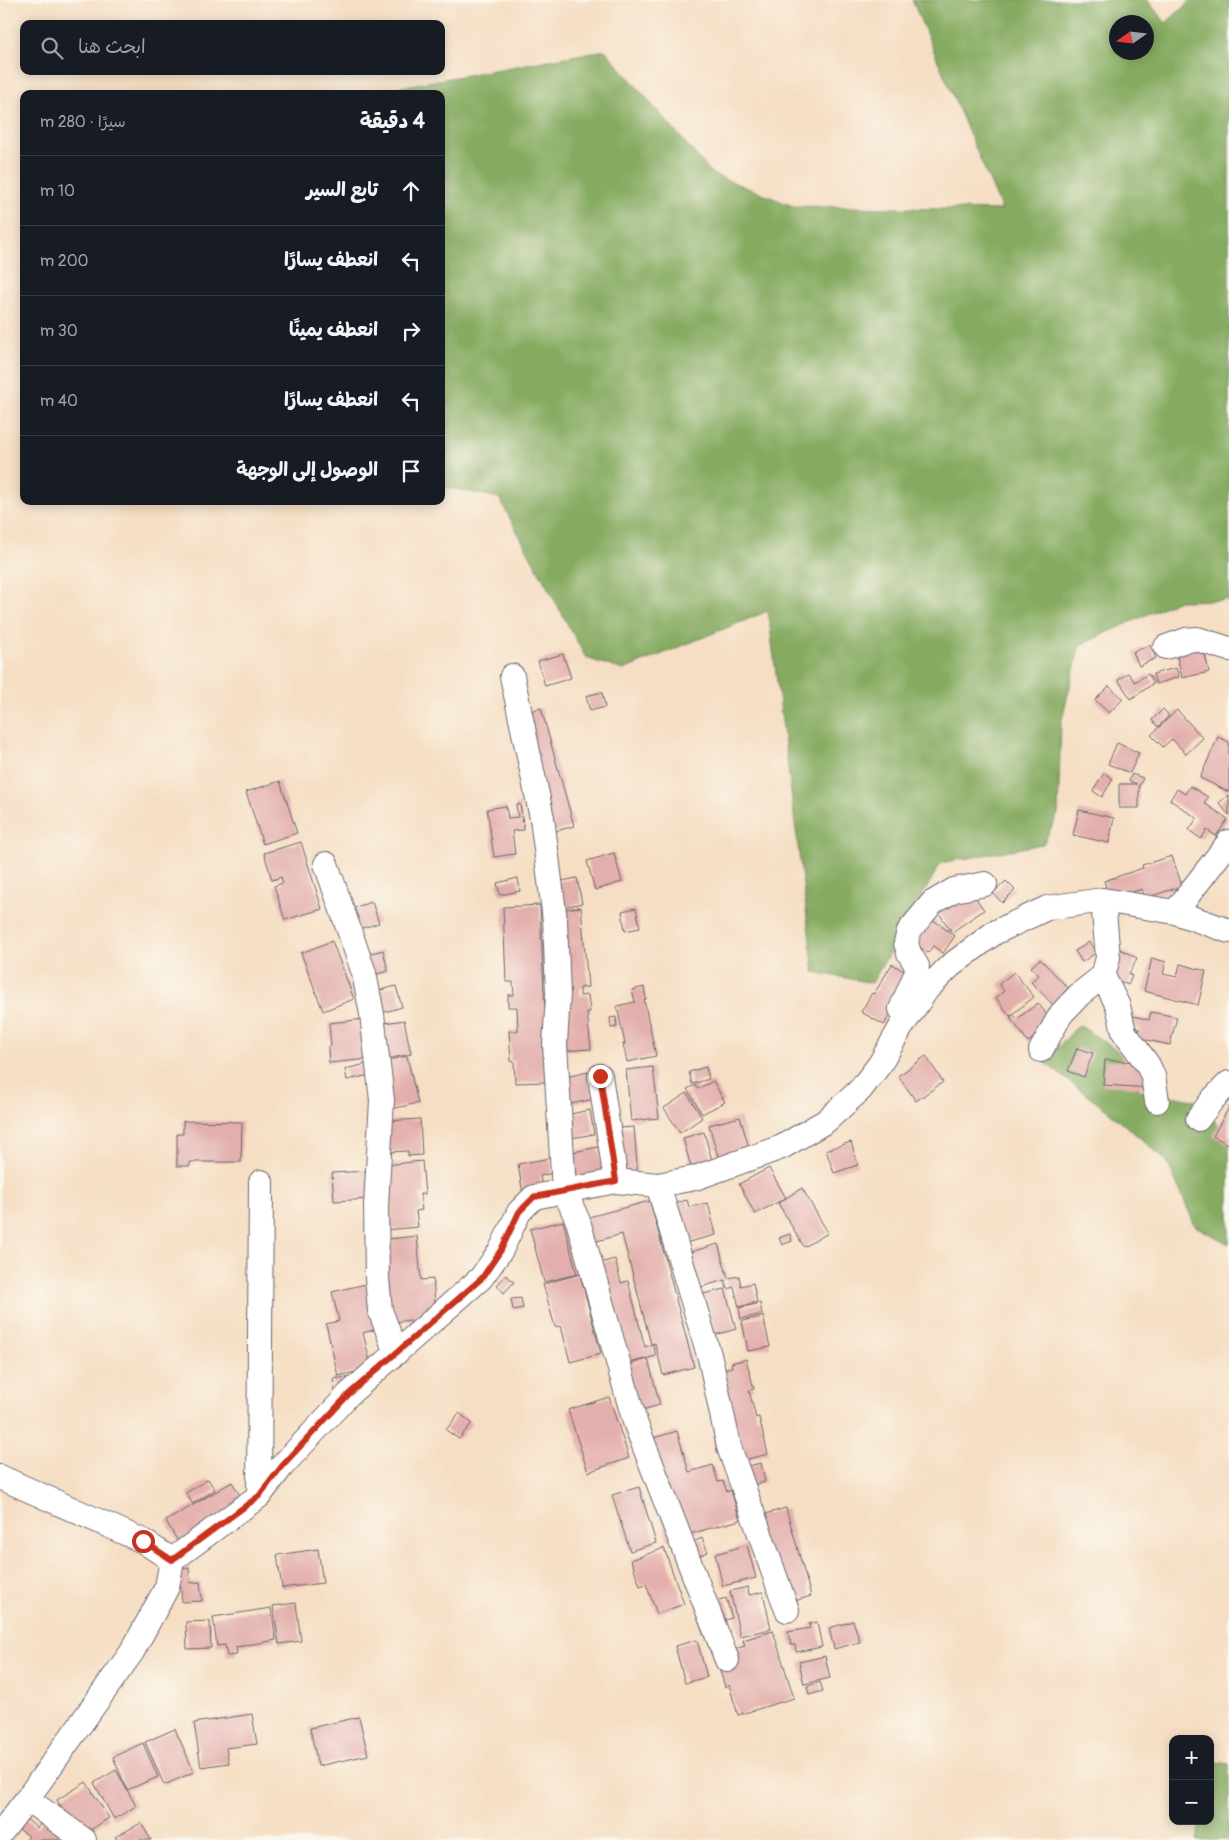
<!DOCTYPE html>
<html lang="ar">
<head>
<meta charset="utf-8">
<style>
  :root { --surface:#171b24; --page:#20242c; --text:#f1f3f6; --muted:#9ea1a6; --line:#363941 }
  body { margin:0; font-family:Pangolin,"Playpen Sans Arabic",sans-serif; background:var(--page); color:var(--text); direction:rtl }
  .controls { position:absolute; right:15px; bottom:15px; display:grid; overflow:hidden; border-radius:10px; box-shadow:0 2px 12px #0003 }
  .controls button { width:45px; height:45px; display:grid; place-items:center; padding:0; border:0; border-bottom:1px solid var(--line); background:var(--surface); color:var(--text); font:25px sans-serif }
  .compass { position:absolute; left:1109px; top:15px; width:45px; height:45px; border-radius:50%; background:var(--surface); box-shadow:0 2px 12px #0003; rotate:256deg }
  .stop { position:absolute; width:15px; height:15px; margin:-11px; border:4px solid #c8321e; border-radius:50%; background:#fff }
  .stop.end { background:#c8321e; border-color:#fff; box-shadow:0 1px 5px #0008 }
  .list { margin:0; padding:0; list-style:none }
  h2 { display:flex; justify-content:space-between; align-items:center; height:65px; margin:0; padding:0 20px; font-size:21px }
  h2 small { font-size:16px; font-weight:400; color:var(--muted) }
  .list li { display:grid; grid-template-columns:32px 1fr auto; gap:15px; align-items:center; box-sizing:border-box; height:70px; padding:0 20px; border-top:1px solid var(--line) }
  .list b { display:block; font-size:19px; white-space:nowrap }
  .list em { font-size:16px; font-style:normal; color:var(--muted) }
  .icon { flex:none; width:28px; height:28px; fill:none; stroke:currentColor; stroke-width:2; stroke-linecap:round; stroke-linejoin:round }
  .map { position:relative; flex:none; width:1229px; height:1840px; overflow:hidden; direction:ltr }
  .search { position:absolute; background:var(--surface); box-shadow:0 2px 12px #0003; left:20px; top:20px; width:425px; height:55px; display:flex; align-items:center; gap:12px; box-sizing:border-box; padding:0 18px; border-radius:10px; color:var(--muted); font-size:19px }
  .panel { position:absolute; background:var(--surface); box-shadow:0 2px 12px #0003; left:20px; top:90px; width:425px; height:415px; border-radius:10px; direction:rtl }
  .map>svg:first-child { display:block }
  .forest { fill:#85ab60; stroke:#54664e; fill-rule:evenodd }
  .building { fill:#e3afac }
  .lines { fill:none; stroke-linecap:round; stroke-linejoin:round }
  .minor-casing { stroke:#6c646b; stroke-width:26 }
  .minor { stroke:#fff; stroke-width:24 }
  .route { stroke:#c8321e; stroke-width:6 }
</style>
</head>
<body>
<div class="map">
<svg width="1229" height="1840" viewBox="0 0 1229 1840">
  <rect width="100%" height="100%" fill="#fbf7ec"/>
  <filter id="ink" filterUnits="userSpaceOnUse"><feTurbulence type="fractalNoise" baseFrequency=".02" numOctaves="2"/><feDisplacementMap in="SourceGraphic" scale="10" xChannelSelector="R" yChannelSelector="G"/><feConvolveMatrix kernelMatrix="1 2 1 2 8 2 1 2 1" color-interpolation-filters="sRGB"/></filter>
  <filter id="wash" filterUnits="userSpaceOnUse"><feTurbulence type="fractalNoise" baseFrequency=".0096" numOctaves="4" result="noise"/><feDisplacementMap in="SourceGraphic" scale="20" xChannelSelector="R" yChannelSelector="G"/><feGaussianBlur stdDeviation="1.12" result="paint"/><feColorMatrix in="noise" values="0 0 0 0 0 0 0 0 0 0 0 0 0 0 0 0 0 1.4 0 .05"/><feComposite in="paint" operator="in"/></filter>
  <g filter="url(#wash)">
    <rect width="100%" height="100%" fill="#f5dec3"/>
    <path class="forest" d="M912 0H1147L1166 23 1191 0H1229V600L1177 601 1080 645 1061 723 1058 814 1043 844 941 863 872 983 814 972 768 611 623 670 586 658 499 498 441 486V94H361L605 50 712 174 793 206 1002 210ZM1116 22H1146V52H1116Z
      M1079 1025 1117 1050 1140 1091 1194 1100 1229 1136V1244L1195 1226 1167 1161 1108 1111 1044 1062Z
      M1216 1762 1229 1764V1840H1197L1201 1821H1210V1786Z"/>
    <g id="blocks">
      <path class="building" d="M1150 645 1156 658 1139 666 1133 652Z
        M1203 646 1209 672 1182 678 1176 652Z
        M563 654 571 678 545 686 538 661Z
        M1176 668 1179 677 1156 684 1153 674Z
        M1128 673 1135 682 1148 674 1154 683 1131 699 1118 680Z
        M1109 686 1123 699 1109 713 1095 700Z
        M602 692 605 707 590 711 586 696Z
        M541 708 574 826 542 835 509 717Z
        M1163 709 1169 716 1158 727 1152 720Z
        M1177 710 1203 738 1186 754 1172 739 1163 747 1151 735Z
        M1218 737 1229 742V792L1200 778Z
        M1117 743 1139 753 1130 773 1108 764Z
        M1104 773 1113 779 1102 797 1093 791Z
        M1132 774 1143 778 1140 785H1139V808H1119V784H1137L1129 781Z
        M280 781 297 833 263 844 246 792Z
        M1190 786 1208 797 1204 803 1228 819 1216 836 1207 830 1201 839 1189 830 1197 818 1170 800 1177 789 1185 794Z
        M1228 795 1229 796V815L1219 803Z
        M520 804 524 830 512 831 515 854 494 857 487 809 506 806 508 818 518 817 516 805Z
        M1079 810 1114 818 1109 843 1073 835Z
        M301 842 322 909 285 920 274 886 283 883 281 877 272 880 264 853Z
        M614 853 622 882 595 890 587 861Z
        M1172 856 1182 886 1145 898 1142 889 1110 899 1104 881 1143 868 1142 865Z
        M518 878 520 891 500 895 497 883Z
        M577 878 582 903 551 910 546 884Z
        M1006 881 1015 890 1002 903 993 893Z
        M971 891 984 910 952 932 938 912Z
        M372 902 379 923 346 933 340 912Z
        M540 905 548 1082 515 1083 514 1061H511L509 1031H518L517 1007H508V995H514L513 982H506L503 907Z
        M581 907 588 987 580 988V996L588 995 590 1012H587L591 1049 562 1051 548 911Z
        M636 908 640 928 625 931 622 911Z
        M929 917 955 936 943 953 933 946 928 953 912 941Z
        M332 941 354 999 323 1011 301 953Z
        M1089 942 1096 953 1082 962 1075 951Z
        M1118 948 1137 958 1129 974 1132 976 1128 985 1106 974Z
        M383 950 388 971 363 978 357 957Z
        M1152 958 1166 962 1163 974 1177 977 1180 964 1206 971 1198 1005 1144 991Z
        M1040 959 1071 991 1054 1006 1031 982 1039 975 1031 967Z
        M892 964 912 976 884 1025 861 1012 872 993 874 994Z
        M1014 972 1034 997 1010 1016 996 998 1004 991 999 984Z
        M396 986 402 1007 375 1015 369 993Z
        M644 987 646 999 644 1000 656 1056 627 1062 623 1044H625L617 1006 635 1002 632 990Z
        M1038 1003 1053 1023 1028 1042 1010 1017 1014 1015 1017 1019Z
        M1151 1012 1177 1017 1170 1045 1138 1038 1140 1029 1128 1026 1130 1015 1149 1020Z
        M383 1014 385 1023 404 1020 411 1054 381 1060Z
        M616 1017 617 1027 611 1028 610 1018Z
        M365 1019 369 1059 329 1063 328 1047 331 1046 329 1023Z
        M1077 1048 1093 1053 1084 1077 1068 1071Z
        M407 1056 418 1103 391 1109 381 1062Z
        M926 1056 943 1082 916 1101 898 1076Z
        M1105 1060 1151 1063 1150 1088 1103 1085Z
        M371 1063 374 1074 347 1080 345 1069Z
        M653 1067 659 1118 631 1121 626 1070Z
        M706 1067 709 1079 692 1084 689 1072Z
        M588 1072 594 1099 562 1106 556 1079Z
        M713 1081 725 1102 702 1114 687 1089 695 1085 698 1089Z
        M687 1093 702 1118 680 1133 664 1108Z
        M1229 1107V1145L1213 1136Z
        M590 1110 594 1134 566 1139 561 1116Z
        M740 1117 752 1158 721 1167 709 1125Z
        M420 1119 422 1155 408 1156V1151L389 1152 387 1121Z
        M183 1121 242 1122 241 1162H190V1166H177V1134H183Z
        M634 1127 639 1190 610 1192 605 1129Z
        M704 1132 715 1171 694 1178 683 1138Z
        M851 1142 858 1165 834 1173 826 1150Z
        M598 1147 606 1190 566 1198 558 1155Z
        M550 1158 553 1173 540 1176 543 1192 523 1195 518 1164Z
        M422 1161 425 1194H420L422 1210 416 1211 418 1227 385 1230 382 1201 389 1200 386 1165Z
        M769 1168 786 1198 755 1214 739 1184Z
        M368 1171 370 1199 334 1201 332 1173Z
        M802 1188 828 1233 804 1247 778 1203Z
        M687 1200 689 1207 708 1203 716 1235 681 1244 666 1205Z
        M650 1201 694 1367 663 1375 655 1343 651 1344 622 1234 583 1245 577 1220Z
        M563 1221 577 1274 544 1282 530 1229Z
        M790 1234 792 1241 782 1245 779 1238Z
        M417 1236 421 1280 433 1279 437 1328 411 1330 410 1320 386 1323 379 1240Z
        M718 1244 728 1278 739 1276 741 1286 753 1283 757 1302 739 1307 734 1287 727 1289 725 1280 687 1291 677 1256Z
        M615 1259 621 1283 628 1281 645 1347 653 1344 656 1356 614 1367 588 1266Z
        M580 1274 601 1354 570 1362 561 1326 555 1327 543 1284Z
        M506 1275 514 1282 504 1293 497 1285Z
        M366 1284 377 1329 363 1333 373 1374 356 1372 338 1376 326 1324 339 1321 332 1292Z
        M725 1289 736 1329 702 1339 690 1297Z
        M521 1298 523 1308 513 1310 511 1299Z
        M760 1303 762 1314 741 1319 739 1308Z
        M763 1316 770 1347 748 1351 742 1321Z
        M648 1359 660 1405 627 1414 622 1366Z
        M746 1359 754 1389 749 1390 756 1418 759 1417 768 1454 732 1463 709 1373 732 1367 731 1363Z
        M347 1377 350 1394 335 1396 333 1379Z
        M609 1397 629 1458 588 1472 568 1410Z
        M459 1413 472 1423 459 1439 446 1430Z
        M677 1431 689 1472 713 1465 718 1482 723 1481 727 1492 731 1490 740 1520 668 1540 640 1442Z
        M761 1463 765 1482 743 1487 739 1468Z
        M208 1479 215 1490 193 1504 186 1493Z
        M232 1482 245 1504 179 1543 166 1521Z
        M639 1487 656 1543 630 1551 612 1495Z
        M786 1508 811 1596 778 1606 749 1519Z
        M702 1538 708 1552 682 1563 677 1549Z
        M747 1545 756 1578 723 1586 715 1554Z
        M664 1548 684 1604 657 1614 646 1584 640 1586 631 1560Z
        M318 1549 323 1583 282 1588 277 1555Z
        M189 1568 190 1583 200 1582 202 1601 182 1602 179 1569Z
        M748 1587 749 1595 763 1592 771 1629 740 1636 730 1591Z
        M726 1598 732 1618 704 1626 698 1606Z
        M296 1603 301 1641 279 1644 273 1606Z
        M271 1608 276 1640 236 1647 237 1655 227 1656 225 1645 217 1646 213 1617Z
        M210 1621 211 1648 187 1649 186 1622Z
        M853 1621 860 1642 834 1649 829 1628Z
        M817 1622 822 1647 796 1652 795 1645H791L788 1632 810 1628 809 1624Z
        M773 1631 794 1698 738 1715 729 1685 725 1687 715 1655 745 1646 743 1640Z
        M697 1640 707 1677 685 1683 675 1646Z
        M825 1656 830 1678 804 1684 799 1662Z
        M820 1682 823 1691 809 1695 807 1686Z
        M252 1714 257 1744 226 1748 229 1763 201 1767 194 1723Z
        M359 1717 368 1755 318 1766 310 1728Z
        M175 1729 194 1772 164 1785 145 1742Z
        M143 1743 158 1777 127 1790 113 1757Z
        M116 1770 136 1806 114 1819 94 1783Z
        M86 1782 109 1818 87 1832 74 1827 57 1800Z
        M25 1818 37 1828 44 1819 63 1834 58 1840H26L29 1836 17 1828Z
        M141 1823 151 1840H117L115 1837Z"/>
    </g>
  </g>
  <g filter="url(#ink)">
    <use href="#blocks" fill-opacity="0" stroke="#6c646b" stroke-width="1"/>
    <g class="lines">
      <g class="minor-casing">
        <path id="minor" d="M1166 647 1186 640 1197 639 1229 649
          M512 676 542 818 555 920 558 994 555 1045 564 1190 578 1221 635 1422 727 1660
          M326 864 364 973 372 1014 382 1100 376 1206 377 1278 380 1310 396 1353
          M1175 912 1229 842
          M1103 976 1118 1006 1124 1032 1148 1065 1153 1076 1157 1101
          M901 1009 916 974 917 966 909 953 906 943 909 931 932 903 954 890 985 884
          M1041 1050 1061 1014 1080 994 1103 976 1108 958 1103 900
          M600 1076 616 1181
          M1198 1119 1213 1099 1229 1083
          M658 1185 710 1358 729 1447 787 1610
          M0 1477 143 1541 172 1560 167 1587 132 1652 27 1799 84 1840
          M259 1496 261 1182
          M172 1560 259 1496 282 1466 349 1394 481 1278 501 1250 519 1212 534 1197 616 1181 658 1185 695 1178 782 1147 826 1121 860 1090 880 1064 900 1029 927 989 950 966 994 933 1047 908 1103 900 1175 912 1229 931
          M0 1834 27 1799"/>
      </g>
      <use href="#minor" class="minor"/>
    </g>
  </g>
  <g class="lines" filter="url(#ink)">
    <path class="route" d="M143 1541 172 1560 259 1496 282 1466 349 1394 482 1278 501 1250 519 1212 534 1197 616 1181 600 1076"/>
  </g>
</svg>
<div class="controls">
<button>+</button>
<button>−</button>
</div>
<svg class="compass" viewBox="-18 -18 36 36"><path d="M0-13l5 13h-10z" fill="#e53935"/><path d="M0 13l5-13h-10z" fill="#9ea1a6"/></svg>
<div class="stop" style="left:143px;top:1541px"></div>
<div class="stop end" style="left:600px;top:1076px"></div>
<div class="search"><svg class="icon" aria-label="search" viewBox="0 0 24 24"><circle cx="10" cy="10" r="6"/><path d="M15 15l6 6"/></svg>ابحث هنا</div>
<section class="panel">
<h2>4 دقيقة<small>سيرًا · 280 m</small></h2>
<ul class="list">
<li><svg class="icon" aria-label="ahead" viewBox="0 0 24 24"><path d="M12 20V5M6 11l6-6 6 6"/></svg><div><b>تابع السير</b></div><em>10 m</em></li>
<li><svg class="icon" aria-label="left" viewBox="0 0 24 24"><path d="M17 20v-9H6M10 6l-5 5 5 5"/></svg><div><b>انعطف يسارًا</b></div><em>200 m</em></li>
<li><svg class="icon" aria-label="right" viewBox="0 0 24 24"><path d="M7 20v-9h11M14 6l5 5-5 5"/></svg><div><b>انعطف يمينًا</b></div><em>30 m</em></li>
<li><svg class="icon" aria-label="left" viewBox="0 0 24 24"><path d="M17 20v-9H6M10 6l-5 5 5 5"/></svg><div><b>انعطف يسارًا</b></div><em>40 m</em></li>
<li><svg class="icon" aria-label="arrive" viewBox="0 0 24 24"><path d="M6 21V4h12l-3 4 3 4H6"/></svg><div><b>الوصول إلى الوجهة</b></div></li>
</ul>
</section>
</div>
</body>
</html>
